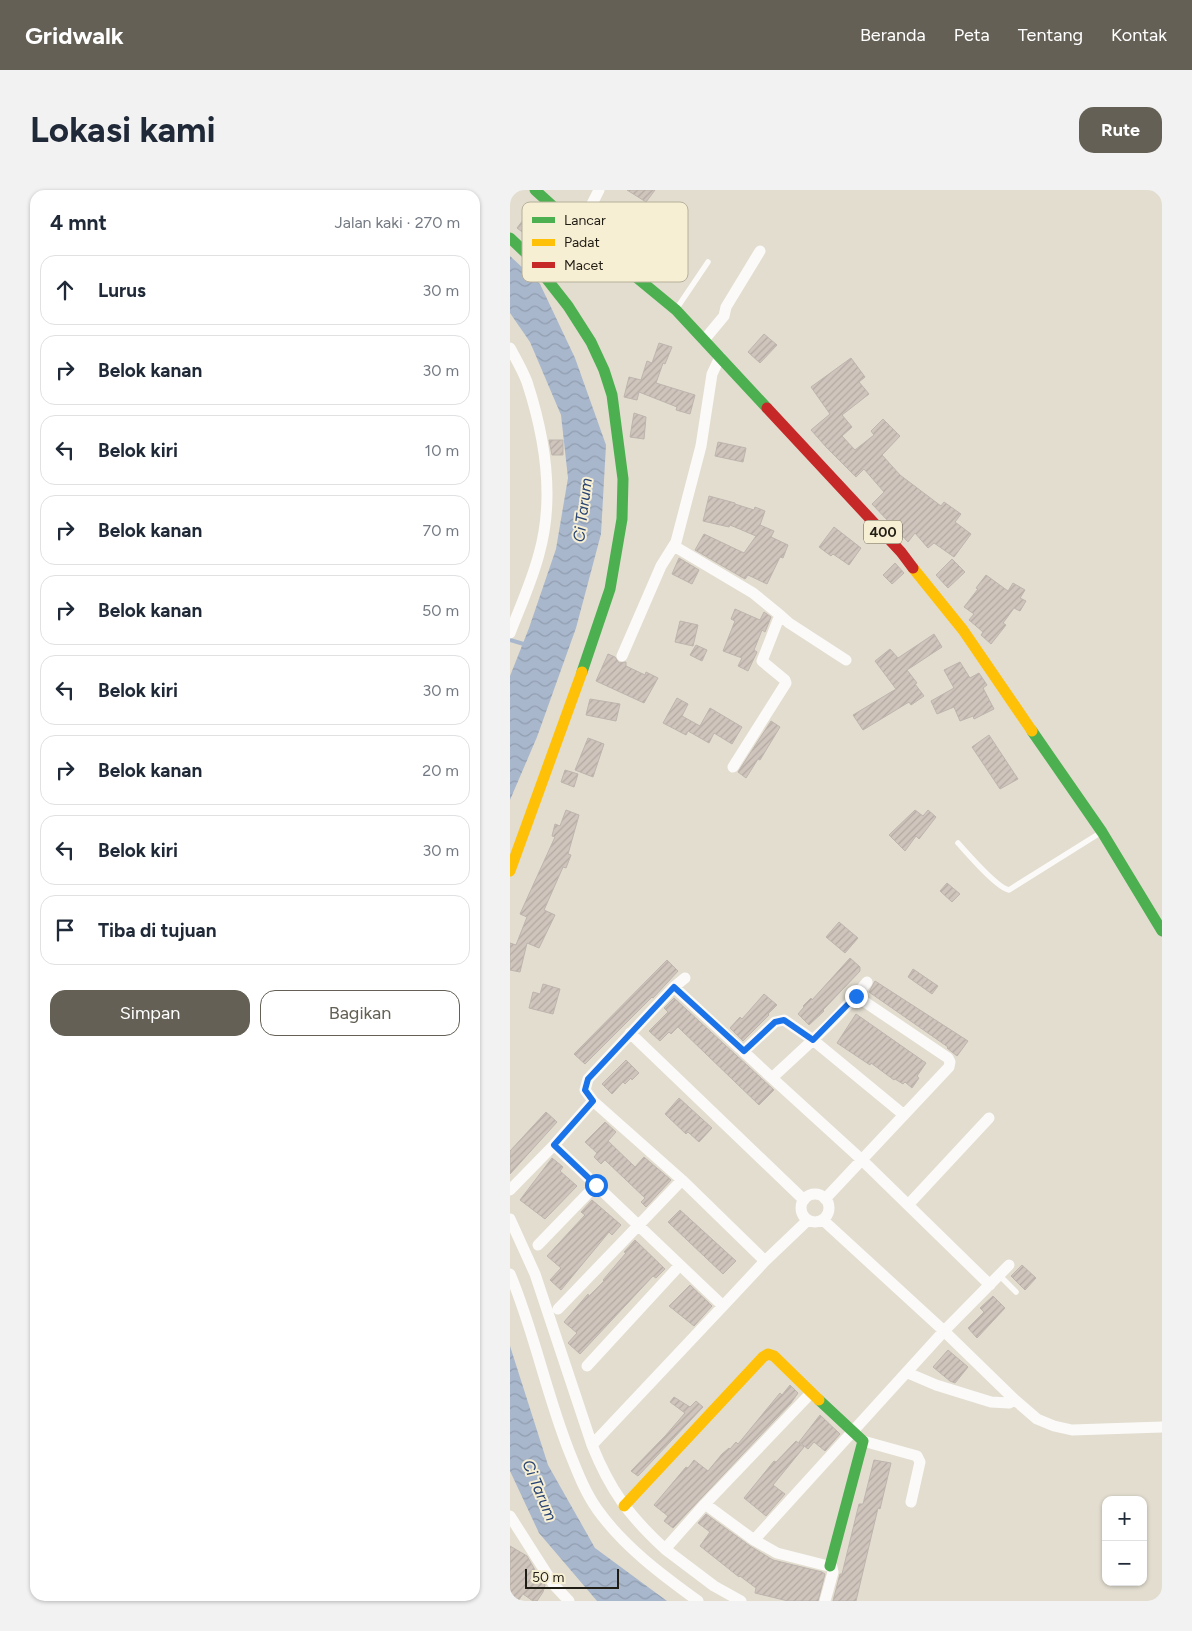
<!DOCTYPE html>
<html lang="id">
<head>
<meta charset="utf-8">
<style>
  :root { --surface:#fff; --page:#f2f2f3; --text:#1f2937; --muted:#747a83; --line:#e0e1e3; --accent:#646055 }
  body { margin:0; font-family:Figtree,sans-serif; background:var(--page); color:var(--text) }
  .controls { position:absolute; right:15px; bottom:15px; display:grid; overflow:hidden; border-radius:10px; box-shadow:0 1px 4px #0004 }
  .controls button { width:45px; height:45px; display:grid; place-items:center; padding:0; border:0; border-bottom:1px solid var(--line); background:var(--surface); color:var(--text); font:25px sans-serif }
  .scale { position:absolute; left:15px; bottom:12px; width:94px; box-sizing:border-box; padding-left:5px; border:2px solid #201d14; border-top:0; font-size:14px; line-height:18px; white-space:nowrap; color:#201d14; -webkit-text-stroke:4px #f7efd4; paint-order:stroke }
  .stop { position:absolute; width:15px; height:15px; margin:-11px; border:4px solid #1a73e8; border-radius:50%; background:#fff }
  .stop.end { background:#1a73e8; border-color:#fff; box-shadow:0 1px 5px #0008 }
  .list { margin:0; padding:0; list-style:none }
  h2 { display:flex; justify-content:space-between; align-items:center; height:65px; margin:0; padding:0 20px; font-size:21px }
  h2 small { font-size:16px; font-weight:400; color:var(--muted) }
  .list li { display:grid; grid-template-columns:32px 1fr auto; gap:15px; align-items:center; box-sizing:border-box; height:70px; margin:0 10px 10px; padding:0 10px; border:1px solid var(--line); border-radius:15px }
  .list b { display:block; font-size:19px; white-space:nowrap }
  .list em { font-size:16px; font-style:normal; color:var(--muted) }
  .actions { display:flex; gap:10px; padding:15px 20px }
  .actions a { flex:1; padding:11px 0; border:1px solid var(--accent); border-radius:15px; text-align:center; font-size:18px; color:var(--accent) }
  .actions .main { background:var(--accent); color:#fff }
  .icon { flex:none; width:28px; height:28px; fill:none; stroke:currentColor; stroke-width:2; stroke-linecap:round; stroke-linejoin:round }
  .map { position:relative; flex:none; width:652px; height:1411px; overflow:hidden; border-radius:15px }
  header { display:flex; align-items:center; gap:30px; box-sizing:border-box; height:70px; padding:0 25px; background:var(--accent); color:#fff }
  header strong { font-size:24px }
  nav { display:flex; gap:28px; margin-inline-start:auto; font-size:18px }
  .intro { display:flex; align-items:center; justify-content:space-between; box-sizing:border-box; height:120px; padding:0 30px }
  h1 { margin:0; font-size:35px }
  .button { padding:12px 22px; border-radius:15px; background:var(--accent); color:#fff; font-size:18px; font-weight:700 }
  main { display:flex; gap:30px; padding:0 30px }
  aside { flex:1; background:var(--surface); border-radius:15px; box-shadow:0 1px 4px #0004 }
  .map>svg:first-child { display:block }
  .water { fill:url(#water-waves) }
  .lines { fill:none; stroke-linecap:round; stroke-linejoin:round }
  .stream { stroke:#a9b7cd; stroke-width:4 }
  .building { fill:url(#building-hatch); stroke:#bdb5ae }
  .lane { stroke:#fbfaf8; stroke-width:5.5 }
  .street { stroke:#fbfaf8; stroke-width:11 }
  .fast { stroke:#4caf50; stroke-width:11 }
  .slow { stroke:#ffc107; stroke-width:11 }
  .jam { stroke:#c62828; stroke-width:11 }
  .route { stroke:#1a73e8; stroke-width:6 }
  .labels { text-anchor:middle; stroke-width:4; stroke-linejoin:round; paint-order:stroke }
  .shield { fill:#f7efd4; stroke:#605c4e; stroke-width:1 }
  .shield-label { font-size:14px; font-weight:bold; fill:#201d14 }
  .water-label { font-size:16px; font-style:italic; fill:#274373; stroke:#f7efd4 }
  .key { fill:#f7efd4; stroke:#b6b09a; stroke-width:1 }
  .key-label { font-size:14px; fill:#201d14 }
</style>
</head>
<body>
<header>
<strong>Gridwalk</strong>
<nav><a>Beranda</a><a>Peta</a><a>Tentang</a><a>Kontak</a></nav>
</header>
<div class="intro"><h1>Lokasi kami</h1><a class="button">Rute</a></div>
<main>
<aside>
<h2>4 mnt<small>Jalan kaki · 270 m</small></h2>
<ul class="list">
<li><svg class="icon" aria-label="ahead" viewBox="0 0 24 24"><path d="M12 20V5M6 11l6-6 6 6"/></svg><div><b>Lurus</b></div><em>30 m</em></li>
<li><svg class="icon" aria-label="right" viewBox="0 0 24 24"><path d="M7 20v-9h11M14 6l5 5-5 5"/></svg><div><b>Belok kanan</b></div><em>30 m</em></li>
<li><svg class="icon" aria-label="left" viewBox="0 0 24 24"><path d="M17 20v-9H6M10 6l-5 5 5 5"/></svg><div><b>Belok kiri</b></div><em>10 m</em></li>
<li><svg class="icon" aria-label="right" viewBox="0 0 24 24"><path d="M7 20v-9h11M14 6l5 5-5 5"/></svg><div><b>Belok kanan</b></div><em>70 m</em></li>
<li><svg class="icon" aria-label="right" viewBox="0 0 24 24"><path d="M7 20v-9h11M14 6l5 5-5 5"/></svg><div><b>Belok kanan</b></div><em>50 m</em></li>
<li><svg class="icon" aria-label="left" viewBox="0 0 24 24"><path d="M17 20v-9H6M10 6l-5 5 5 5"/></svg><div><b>Belok kiri</b></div><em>30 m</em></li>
<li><svg class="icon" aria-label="right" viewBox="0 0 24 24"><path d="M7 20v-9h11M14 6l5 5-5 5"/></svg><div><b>Belok kanan</b></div><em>20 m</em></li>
<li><svg class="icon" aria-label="left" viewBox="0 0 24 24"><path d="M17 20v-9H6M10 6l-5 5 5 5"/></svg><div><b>Belok kiri</b></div><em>30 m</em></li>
<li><svg class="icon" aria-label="arrive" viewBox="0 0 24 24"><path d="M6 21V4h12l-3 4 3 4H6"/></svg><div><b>Tiba di tujuan</b></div></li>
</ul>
<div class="actions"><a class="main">Simpan</a><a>Bagikan</a></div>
</aside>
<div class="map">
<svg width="652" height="1411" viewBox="0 0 652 1411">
  <defs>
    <pattern id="water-waves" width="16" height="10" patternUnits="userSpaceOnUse" patternTransform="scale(1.25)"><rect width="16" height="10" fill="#a9b7cd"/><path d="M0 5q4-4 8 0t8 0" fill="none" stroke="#919daf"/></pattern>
    <pattern id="building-hatch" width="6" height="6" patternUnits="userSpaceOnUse" patternTransform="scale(1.25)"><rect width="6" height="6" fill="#d0c5bd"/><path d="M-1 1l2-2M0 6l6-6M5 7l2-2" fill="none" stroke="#b2a9a2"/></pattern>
  </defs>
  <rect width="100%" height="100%" fill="#e2ddcf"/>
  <path class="water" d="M0 66 30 94 65 168 96 255 91 344 66 438 27 547 0 610V486L19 438 46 359 58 288 51 225 20 152 0 123Z
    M0 1156 38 1275 85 1358 157 1411H87L29 1343 0 1281Z"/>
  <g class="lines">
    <path class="stream" d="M0 450 17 455"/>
  </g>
  <path class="building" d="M117 0H145L136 12Z
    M19 22 39 37 27 53 7 38Z
    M254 144 267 155 250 173 238 162Z
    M149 153 162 157 155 174 153 173 146 193 185 205 180 224 166 220 167 217 129 202 127 210 114 207 119 187 131 190 137 171 142 173Z
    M341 168 355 187 349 192 359 204 332 225 342 237 332 246 345 260 364 245 361 241 373 229 390 246 372 265 390 285 431 316 434 312 451 324 445 332 461 344 444 367 424 353 418 358 405 343 398 352 362 314 374 302 354 279 346 287 317 258 301 240 320 224 301 197Z
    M124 223 136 227 134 249 120 247Z
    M39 250H53V265H42Z
    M208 252 236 258 233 272 205 266Z
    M199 306 225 313V314L244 320 245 317 255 321 250 335 264 341 261 347 278 355 273 368 270 367 257 394 238 385 235 389 185 360 194 344 234 363 246 346 220 335 219 337 193 331Z
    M324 337 351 358 339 375 323 364 321 366 309 357Z
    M169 368 189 380 182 394 162 384Z
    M442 369 455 382 438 398 426 385Z
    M385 373 394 383 382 394 373 385Z
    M476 385 498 401 503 393 515 400 510 408 516 411 510 421 504 418 493 433 496 435 481 454 471 445 473 442 459 430 464 424 454 417 468 399 466 398Z
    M225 419 250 430 254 422 261 427 255 442 252 440 244 460 247 462 238 481 228 476 232 468 213 461 225 431 221 429Z
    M170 431 188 435 183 456 165 452Z
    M424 444 432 457 397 480 407 493 405 494 414 506 401 515 399 512 353 540 343 525 386 499 365 471 380 459 388 468Z
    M186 455 197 460 192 471 180 465Z
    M98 464 105 467 109 473 116 472V476L135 485 136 482 148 488 134 513 86 491Z
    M450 472 460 488 469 483 477 495 473 498 484 519 464 529 463 526 450 531 444 517 427 524 421 511 444 498 434 480Z
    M167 508 178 514 172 526 190 536 200 518 232 537 222 554 204 543 199 553 178 541 176 545 153 533Z
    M80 509 110 514 106 531 76 525Z
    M261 531 270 537 250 570 248 569 236 588 228 582Z
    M479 545 508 589 490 599 462 557Z
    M78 548 94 554 83 587 65 580Z
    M55 580 68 584 64 597 51 592Z
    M56 620 69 625 58 664 61 665 56 678 53 677 34 720 45 725 29 758 17 753 10 782 0 780V753L6 755 17 727 10 724 45 647 42 646 45 634 50 636Z
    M405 620 413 626 418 620 426 627 409 649 406 646 395 661 379 645Z
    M437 693 450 704 442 712 430 701Z
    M329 732 348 748 335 763 316 747Z
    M340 768 350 777V781L313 820 314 821 299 835 288 824 294 817 293 816 301 808 302 810Z
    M157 770 168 781 143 808 142 807 75 874 64 864Z
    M403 779 428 796 422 804 398 787Z
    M365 791 458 851 447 866 437 858 438 857 359 802Z
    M33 794 50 799 43 824 19 818 23 802 30 804Z
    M254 804 267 815 258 824 259 825 233 851 220 838 230 827 232 829Z
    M164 808 264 900 249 915 168 837 161 844 159 842 150 851 139 841 158 822 154 818Z
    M346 824 416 873 407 886 409 888 402 898 395 892 393 894 385 889 384 890 361 873 360 875 327 853Z
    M116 870 129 883 122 890 121 888 115 894 113 892 102 904 92 894Z
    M169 908 202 938 189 952 178 942 176 944 155 924Z
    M36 922 47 932 0 984V961Z
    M95 932 106 942 98 951 125 977 134 967 161 990 136 1017 131 1012 135 1008 95 970 91 974 84 967 87 963 75 952Z
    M42 968 53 977 50 981 67 996 35 1029 10 1010Z
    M82 1010 111 1035 102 1045 99 1042 51 1100 40 1090 51 1078 37 1066 75 1025 71 1022Z
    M170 1020 226 1071 213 1084 158 1032Z
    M125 1050 155 1079 146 1088 143 1086 70 1164 58 1153 67 1143 54 1132 78 1104 79 1106 94 1091 93 1090 116 1063 114 1062Z
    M512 1075 526 1088 515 1100 501 1086Z
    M180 1095 202 1116 184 1136 159 1116Z
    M483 1106 495 1118 467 1148 458 1138 474 1122 470 1118Z
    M438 1160 458 1177 445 1193 440 1191 423 1177Z
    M280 1195 288 1203 281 1213 163 1338 154 1331 158 1326 144 1315 176 1277 178 1278 184 1270 198 1281 212 1264 219 1258 220 1259 226 1252 228 1254 270 1203 272 1205Z
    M164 1207 180 1217 186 1211 193 1217 128 1286 121 1281 156 1245 175 1223 160 1212Z
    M310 1225 330 1244 315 1261 304 1252 298 1259 289 1252Z
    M286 1251 294 1257 263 1295 275 1304 256 1326 234 1308 264 1271 266 1272Z
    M364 1270 381 1273 370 1319 368 1318 346 1411H323L330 1384H332L349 1314H353Z
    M196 1324 240 1356 263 1370 312 1382 315 1384 308 1411H278L245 1403 246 1398 230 1386 229 1387 190 1356 200 1342 188 1333Z
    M0 1356 17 1366 25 1380 24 1382 28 1384 35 1395 33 1402 27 1411H23L13 1404 8 1411H0Z"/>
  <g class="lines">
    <path class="lane" d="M167 118 198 72
      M448 653C458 664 487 698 499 700L590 643
      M489 1085 506 1102"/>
    <path class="street" d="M69 40 89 0
      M194 150 214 126 216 117 250 61
      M0 158C6 169 13 181 17 192 35 247 45 308 29 364 22 391 10 417 0 443
      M164 356 243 403 270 425 252 471 275 490 276 493 223 577
      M270 425 279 433 336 470
      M112 466 151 376 166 352 191 256 202 184 210 167
      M164 797 175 788
      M120 843 294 1010
      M234 861 265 832 274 830 303 850 394 925
      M262 888 352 970 480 1095
      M83 911 75 900 78 889 164 797 262 888C295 857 329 828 357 792
      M44 955 213 1116 255 1071 298 1030
      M0 1000 44 955 83 911 172 990 255 1071
      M291 1018a14 14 0 1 1 28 0a14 14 0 1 1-28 0Z
      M315 1009 439 877 440 872 438 868 346 806
      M398 1015 479 928
      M0 1029 25 1084 82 1255
      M313 1030 434 1141 505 1210 527 1229 544 1236 562 1240 652 1237
      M28 1055 86 995
      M0 1084C24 1141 36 1203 59 1261 67 1281 75 1302 87 1319 113 1356 152 1385 188 1411
      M48 1119 172 990
      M77 1176 170 1075
      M398 1183 426 1195 481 1212 499 1213 505 1210
      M353 1251 407 1266 410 1272 401 1312
      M195 1314 301 1203
      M0 1326 44 1395 59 1411
      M244 1350 434 1141 499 1075
      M155 1359C119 1326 100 1300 82 1255L213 1116
      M231 1411 204 1396 155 1359 195 1314 244 1350 267 1363 322 1377 323 1382 315 1411"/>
    <path class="fast" d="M25 0 69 40 166 120 257 218
      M0 48 18 65 58 116 81 152 94 180 102 205 113 289 112 329 100 399 72 482
      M522 541 592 642 652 741
      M309 1210 353 1251 320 1376"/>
    <path class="slow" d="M403 378 453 440 522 541
      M0 681 72 482
      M114 1316 253 1167 258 1164 264 1166 309 1210"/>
    <path class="jam" d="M257 218 391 362 403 378"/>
  </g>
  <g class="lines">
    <path class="route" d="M86 995 44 955 83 911 75 900 78 889 164 797 234 861 265 832 274 830 303 850 346 806"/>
  </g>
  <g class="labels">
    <rect class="shield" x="354" y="330.5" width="38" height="23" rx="4"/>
    <g class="shield-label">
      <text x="373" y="347">400</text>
    </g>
    <g class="water-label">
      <text transform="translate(72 320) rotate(-83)" y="6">Ci Tarum</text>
      <text transform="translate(30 1300) rotate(67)" y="6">Ci Tarum</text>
    </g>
  </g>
  <rect x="12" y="12" width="166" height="80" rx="8" class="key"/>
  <rect x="22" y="27" width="23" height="6" fill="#4caf50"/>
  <rect x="22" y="49" width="23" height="7" fill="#ffc107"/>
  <rect x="22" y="72" width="23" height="6" fill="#c62828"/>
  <g class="key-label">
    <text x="54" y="35">Lancar</text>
    <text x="54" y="57">Padat</text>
    <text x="54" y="80">Macet</text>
  </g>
</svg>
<div class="controls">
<button>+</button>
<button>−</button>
</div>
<div class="scale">50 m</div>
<div class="stop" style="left:86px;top:995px"></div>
<div class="stop end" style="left:346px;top:806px"></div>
</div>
</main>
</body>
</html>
